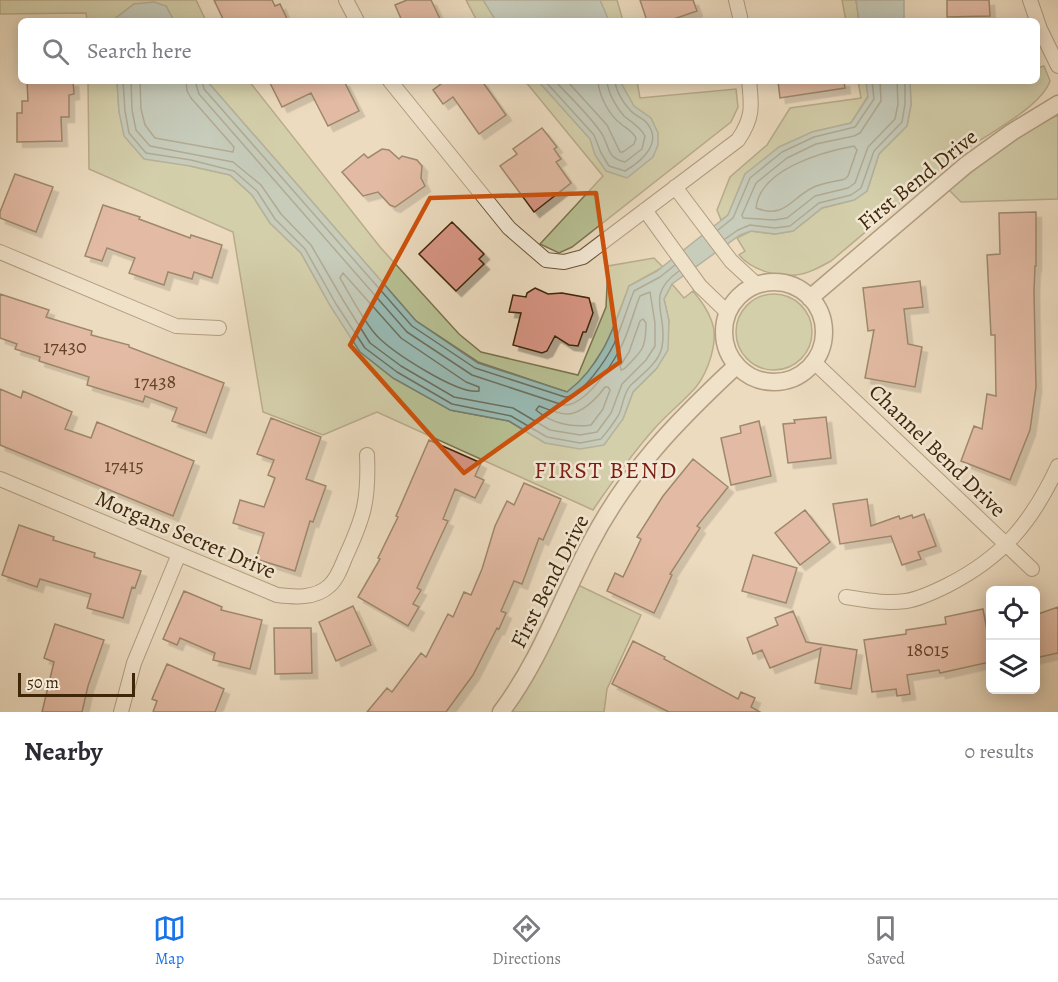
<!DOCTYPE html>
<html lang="en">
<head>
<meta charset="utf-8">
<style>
  :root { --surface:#fff; --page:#f2f2f3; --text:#2b2b33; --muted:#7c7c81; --line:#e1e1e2; --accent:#1a73e8 }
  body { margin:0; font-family:Alegreya,serif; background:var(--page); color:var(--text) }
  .controls { position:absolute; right:18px; bottom:18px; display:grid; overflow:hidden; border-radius:9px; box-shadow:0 3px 15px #0003 }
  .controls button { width:54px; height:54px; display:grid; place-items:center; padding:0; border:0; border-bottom:2px solid var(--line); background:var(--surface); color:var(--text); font:30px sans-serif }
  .scale { position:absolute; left:18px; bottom:15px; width:117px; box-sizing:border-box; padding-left:6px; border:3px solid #3e2607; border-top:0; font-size:16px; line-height:21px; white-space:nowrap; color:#3e2607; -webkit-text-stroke:4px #f3e8d5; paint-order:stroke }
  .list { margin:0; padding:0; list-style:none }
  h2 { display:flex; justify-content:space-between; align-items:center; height:78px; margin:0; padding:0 24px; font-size:26px }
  h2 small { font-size:20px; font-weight:400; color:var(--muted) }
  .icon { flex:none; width:33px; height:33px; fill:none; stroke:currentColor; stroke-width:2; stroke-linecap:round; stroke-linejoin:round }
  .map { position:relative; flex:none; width:1058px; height:712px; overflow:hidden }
  .search { position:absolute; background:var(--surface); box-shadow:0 3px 15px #0003; left:18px; right:18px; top:18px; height:66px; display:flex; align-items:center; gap:15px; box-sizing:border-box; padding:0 21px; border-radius:9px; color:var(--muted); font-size:22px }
  .sheet { height:186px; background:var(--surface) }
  nav { display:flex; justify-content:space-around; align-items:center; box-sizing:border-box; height:84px; border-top:2px solid var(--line); background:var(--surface); font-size:16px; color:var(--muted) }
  nav a { display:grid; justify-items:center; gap:3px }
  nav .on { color:var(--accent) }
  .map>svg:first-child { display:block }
  .green { fill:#b7c093; stroke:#7a734d; stroke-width:1.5 }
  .water { fill:#99bbb5; stroke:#757f6f; stroke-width:1.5 }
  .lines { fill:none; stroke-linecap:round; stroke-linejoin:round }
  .shore { stroke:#6c705e; stroke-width:1.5 }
  .building { fill:#d79483; stroke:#3e2607; stroke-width:1.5; filter:url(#shadow) }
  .minor-casing { stroke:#6a5335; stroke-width:16 }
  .tertiary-casing { stroke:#6a5335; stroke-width:19 }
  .minor { stroke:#f3e8d5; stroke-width:14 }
  .tertiary { stroke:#f3e8d5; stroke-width:16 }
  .marked { fill:none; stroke:#ce510b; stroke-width:4.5; stroke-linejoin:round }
  .labels { text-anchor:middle; stroke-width:5; stroke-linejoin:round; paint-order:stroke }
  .number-label { font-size:20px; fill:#644226 }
  .street-label { font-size:22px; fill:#3e2607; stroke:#f3e8d5 }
  .neighbourhood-label { font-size:24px; letter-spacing:1.5px; fill:#7a1f14; stroke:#f3e8d5 }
</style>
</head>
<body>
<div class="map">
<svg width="1058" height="712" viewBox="0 0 1058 712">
  <defs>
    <filter id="shadow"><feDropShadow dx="5.5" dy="5.5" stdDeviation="0" flood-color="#0004"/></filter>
  </defs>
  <rect width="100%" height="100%" fill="#ecdbbf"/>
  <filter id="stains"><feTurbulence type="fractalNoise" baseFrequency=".00333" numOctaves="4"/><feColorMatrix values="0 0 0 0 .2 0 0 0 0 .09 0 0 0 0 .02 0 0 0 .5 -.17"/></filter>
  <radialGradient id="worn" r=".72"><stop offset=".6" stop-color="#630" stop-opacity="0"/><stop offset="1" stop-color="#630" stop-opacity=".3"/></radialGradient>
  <path class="green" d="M0 0H196L206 21H174L166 6 134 4 112 21H87L86 13 0 14Z
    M466 0H617L623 21H477Z
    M842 0H856L859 21H846Z
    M1044 66 1050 81C1040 109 983 136 958 155 915 189 873 226 831 261 820 267 808 274 796 275 776 277 752 270 739 255L745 251 737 238 751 231 775 234 793 231 822 208 854 200 867 191 879 154 907 126 911 105 910 81H1037V68Z
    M88 81H117L119 112 190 166 230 175 252 195 270 223 301 253 331 307 450 410 509 421 545 443 623 419 633 392 657 368 669 321 664 299 672 284 684 298 693 291C701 301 708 310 712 322 719 341 708 372 696 387 683 402 667 414 654 429 631 455 612 482 593 510L377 412 323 435 263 412 233 232 89 169Z
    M207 81H249L380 247 459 334 481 352 578 375 606 307 608 266 654 258 663 267 629 286 608 342 583 380 567 392 478 362 416 321Z
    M525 81H637L640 98 736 89 738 107 731 122 572 247 559 253 540 244 603 176Z
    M858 81H866L868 96 851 123 812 132 745 174 728 215 721 220 717 210 730 177 767 145 790 108 861 98Z
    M1058 115V199L961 202 949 190C984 162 1018 135 1058 115Z
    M736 332a38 38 0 1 1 76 0a38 38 0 1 1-76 0Z
    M578 585 641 615 607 689 604 712H508Z"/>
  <path class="water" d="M483 0H600L609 21H496Z
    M856 0H904V21H859Z
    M154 2 166 6 174 21H112L134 4Z
    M117 81H207L416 321 478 363 567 392C603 364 614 327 629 286L657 271 728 215 745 174 779 147 812 132 851 123 868 97 866 81H910L911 105 907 126 879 154 867 191 854 200 822 208 793 231 775 234 751 231 740 235 672 284 664 299 669 321 668 350 657 368 633 392 623 419 604 445 580 449 545 443 509 421 450 410 393 378 360 352 331 307 301 253 270 223 252 195 230 175 190 166 144 159 124 136 119 112Z
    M538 81H620L634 106 651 118 658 133V145L653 157 627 178 606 171 595 155 590 139Z"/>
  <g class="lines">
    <path class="shore" d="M123 81 125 111 129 133 146 153 191 160 234 171 257 191 275 219 305 249 336 304 365 348 397 372 452 404 511 416 547 437 580 443 601 439C607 432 613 424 618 416 623 407 623 394 630 386 641 375 659 363 662 347 669 313 643 297 679 271
      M131 81 132 110 136 130 150 146 233 162 261 185 281 214 311 245 343 300 370 343 401 366 454 397 513 408 550 430 580 435 597 432 611 413 622 384 646 360 655 346V323L650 292 640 296C633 313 629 332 620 349 611 366 585 407 563 405L472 375 407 332 199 94 195 81
      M140 81 141 109 145 125 155 138 233 152 234 147 191 98 187 91 186 81
      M202 81 204 89 412 326 475 368 565 397C582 397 607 358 614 344 622 326 627 308 634 291L660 277 675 265
      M545 81 594 135 601 153 609 166 625 171C642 161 664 142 646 122 641 117 634 115 630 110 623 103 616 91 615 81
      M555 81C570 97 587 113 600 131 610 144 605 158 625 162L642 149 645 136C640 126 632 123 624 116 616 107 608 93 607 81
      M567 81 607 125 620 152H623L634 144 636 138C632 131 627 129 621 124 609 115 599 96 598 81
      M880 81 881 101 860 133 854 136 816 144 787 158 756 183 742 215 743 218 774 220 787 218 815 196 848 188 855 183 868 147 895 119 898 104 897 81
      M854 146 857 150 848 176 845 179C834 182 821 183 812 188 790 199 785 219 756 208 760 169 822 152 854 146Z
      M718 230 733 218 750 178 782 152 814 137 855 127 874 99 872 81
      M725 239 738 230 750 225 775 228 790 226 819 203 851 195 861 188 874 151 902 122 905 104V81
      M343 273 401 338 466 382 479 387V391C458 395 394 353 378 337 365 324 350 295 340 278Z
      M643 319 646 323C646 349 642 351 624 369L621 370 620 366 629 352 640 321Z
      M605 387H608L610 390 603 409 591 425C571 428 551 423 536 410L539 406C547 409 557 414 567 414 582 414 597 398 605 387Z"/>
  </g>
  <path class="building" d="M214 0H272L275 6 280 4 288 21H224Z
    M407 0H431L441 21H402L395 5Z
    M640 0H693L697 11 668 21H647Z
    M947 0H989L990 16 947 17Z
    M27 81H73L74 94 69 95V117H61L62 141 17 142V113H22V101H28Z
    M269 81H344L359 111 328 126 311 93 282 107Z
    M445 81H482L506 115 479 134 453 97 443 104 433 90Z
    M778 81H844L845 88 780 98Z
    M542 128 557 147 554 149 561 159 556 162 571 183 534 212 500 166 517 154 513 149Z
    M382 149 389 150 399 159 402 156 417 160 422 166 421 178 425 186 395 207 390 205 378 192 363 196 342 172 364 154 368 158Z
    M15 174 53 187 36 232 0 218V212Z
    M103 205 140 217 139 219 190 238 191 235 222 245 212 278 194 272 192 279 168 272 164 285 129 273 135 258 107 248 102 261 85 256Z
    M1036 212V266H1035L1034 291 1036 387 1030 430 1010 480 961 461 974 426 982 429 987 394 996 396 995 335H991L987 255 1000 254 999 213Z
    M452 222 484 254 479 259 484 264 456 291 419 254Z
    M920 281 923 307 904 309 908 344 922 347 915 387 865 378 874 330 868 331 863 288Z
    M535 288 548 294 562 293 589 298 593 313 586 332H583L578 346 569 345 555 336 547 351 542 353 513 345 521 313 509 312 513 295 526 297 527 293Z
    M0 294 49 310 46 317 92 331 91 335 129 345V347L224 383 206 433 172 421 177 408 145 396 143 402 87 385 89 377 39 361 40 357 15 349 17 344 0 338Z
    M0 389 21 398 23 391 72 412 65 429 91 438 97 422 194 461 173 516 0 445Z
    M826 417 831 458 788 463 783 424 795 423 794 420Z
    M271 418 321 437 306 479 326 486 313 522 310 521 295 571 256 559 264 533 233 523 240 500 264 507 275 478 268 475 274 460 257 454Z
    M759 421 771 476 731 485 721 438 741 433 740 426Z
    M429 440 481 463 475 476 484 480 475 498 455 489 443 519 448 521 417 588 421 590 413 604 419 607 408 626 358 597 380 559 378 558 398 517 396 516Z
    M693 459 728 487 697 526 700 528 670 574 672 575 654 613 607 591 615 573 623 577 641 539 637 537 663 496Z
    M524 483 561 499 543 540 539 538 522 584 514 581 501 611 506 613 499 629 497 628 473 675 446 712H367L387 688 392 692 421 653 426 657 448 614 453 617 464 592 471 595 482 569 495 526 507 501 514 505Z
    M867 499 871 526 899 516 900 519 912 515 913 518 924 514 936 546 918 552 921 559 902 565 891 536 840 544 833 504Z
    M805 510 830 542 800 565 775 533Z
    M19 525 54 537 53 540 95 553 94 557 141 571 135 588 132 587 123 618 87 608 91 594 40 579 37 587 2 575Z
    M753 555 797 568 786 603 742 591Z
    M184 591 222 607 221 610 262 620 250 669 213 660 215 653 180 638 177 645 163 639Z
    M353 606 371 645 336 661 319 622Z
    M1058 607V653L1035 658V615Z
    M983 609 990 646V662L940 673 939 670 907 675 910 694 897 696 896 689 872 692 864 640 906 634V630L946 624 945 617Z
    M793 611 806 642 857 650 851 689 815 683 821 648 770 668 762 650 753 654 747 638 778 625 775 618Z
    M55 624 104 640 88 686 82 712H42L54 662 44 658Z
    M274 628H311L312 673 275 674Z
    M633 641 665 657 664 659 738 699 741 692 755 698 751 707 760 712H669L612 684Z
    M167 664 224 689 215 712H153L157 701 152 699Z"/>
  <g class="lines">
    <g class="minor-casing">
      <path id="minor" d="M346 0 357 21
        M736 0 741 21
        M1030 0 1040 29 1058 66
        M390 81 509 228 546 260 564 262 583 257 738 140C753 118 752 107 749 81
        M675 187 731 261 757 285
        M645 210 700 286 727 312
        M0 252 176 326 219 328
        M814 362 1032 569
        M0 479 277 595C294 597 315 599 329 586 337 579 341 568 345 558 364 517 369 500 367 455
        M846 597C866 600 885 604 906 601 920 599 936 591 948 585 1003 557 1032 522 1058 466
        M121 712 134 663 179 554"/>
    </g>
    <g class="tertiary-casing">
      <path id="tertiary" d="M724 332a50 50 0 1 1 100 0a50 50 0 1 1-100 0Z
        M810 298 966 165 1012 132 1058 104
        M501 712C539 662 560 602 589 546 627 472 676 422 736 366"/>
    </g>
    <use href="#minor" class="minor"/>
    <use href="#tertiary" class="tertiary"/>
  </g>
  <path d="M0 0H1058V712H0ZM596 193 620 362 464 473 350 345 430 198Z" fill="#ecdbbf" fill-opacity=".55" fill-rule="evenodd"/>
  <path class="marked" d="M596 193 620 362 464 473 350 345 430 198Z"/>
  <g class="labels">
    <g class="number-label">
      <text x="65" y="353">17430</text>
      <text x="155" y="388">17438</text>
      <text x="124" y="472">17415</text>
      <text x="928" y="656">18015</text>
    </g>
    <g class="street-label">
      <text transform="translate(917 179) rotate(-39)" y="8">First Bend Drive</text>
      <text transform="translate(938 450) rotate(44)" y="8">Channel Bend Drive</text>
      <text transform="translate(186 534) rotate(23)" y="8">Morgans Secret Drive</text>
      <text transform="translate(549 581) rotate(-63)" y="8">First Bend Drive</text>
    </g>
    <g class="neighbourhood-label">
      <text x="606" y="478">FIRST BEND</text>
    </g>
  </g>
  <rect width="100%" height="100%" filter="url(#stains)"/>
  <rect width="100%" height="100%" fill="url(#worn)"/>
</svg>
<div class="controls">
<button><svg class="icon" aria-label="locate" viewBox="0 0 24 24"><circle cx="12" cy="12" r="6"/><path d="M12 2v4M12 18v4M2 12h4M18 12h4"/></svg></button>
<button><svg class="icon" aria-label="layers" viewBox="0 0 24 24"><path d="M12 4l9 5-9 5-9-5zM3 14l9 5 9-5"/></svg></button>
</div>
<div class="scale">50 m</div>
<div class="search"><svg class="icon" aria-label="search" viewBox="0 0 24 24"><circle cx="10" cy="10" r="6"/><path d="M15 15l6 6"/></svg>Search here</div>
</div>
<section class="sheet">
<h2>Nearby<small>0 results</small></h2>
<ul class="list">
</ul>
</section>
<nav>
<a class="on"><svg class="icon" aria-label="map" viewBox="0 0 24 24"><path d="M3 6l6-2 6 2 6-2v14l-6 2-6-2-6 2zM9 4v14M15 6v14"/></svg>Map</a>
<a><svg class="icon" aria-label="directions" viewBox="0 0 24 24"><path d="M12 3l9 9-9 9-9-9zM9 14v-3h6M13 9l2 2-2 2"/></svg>Directions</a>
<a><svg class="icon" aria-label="saved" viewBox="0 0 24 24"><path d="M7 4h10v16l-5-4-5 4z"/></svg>Saved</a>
</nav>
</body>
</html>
